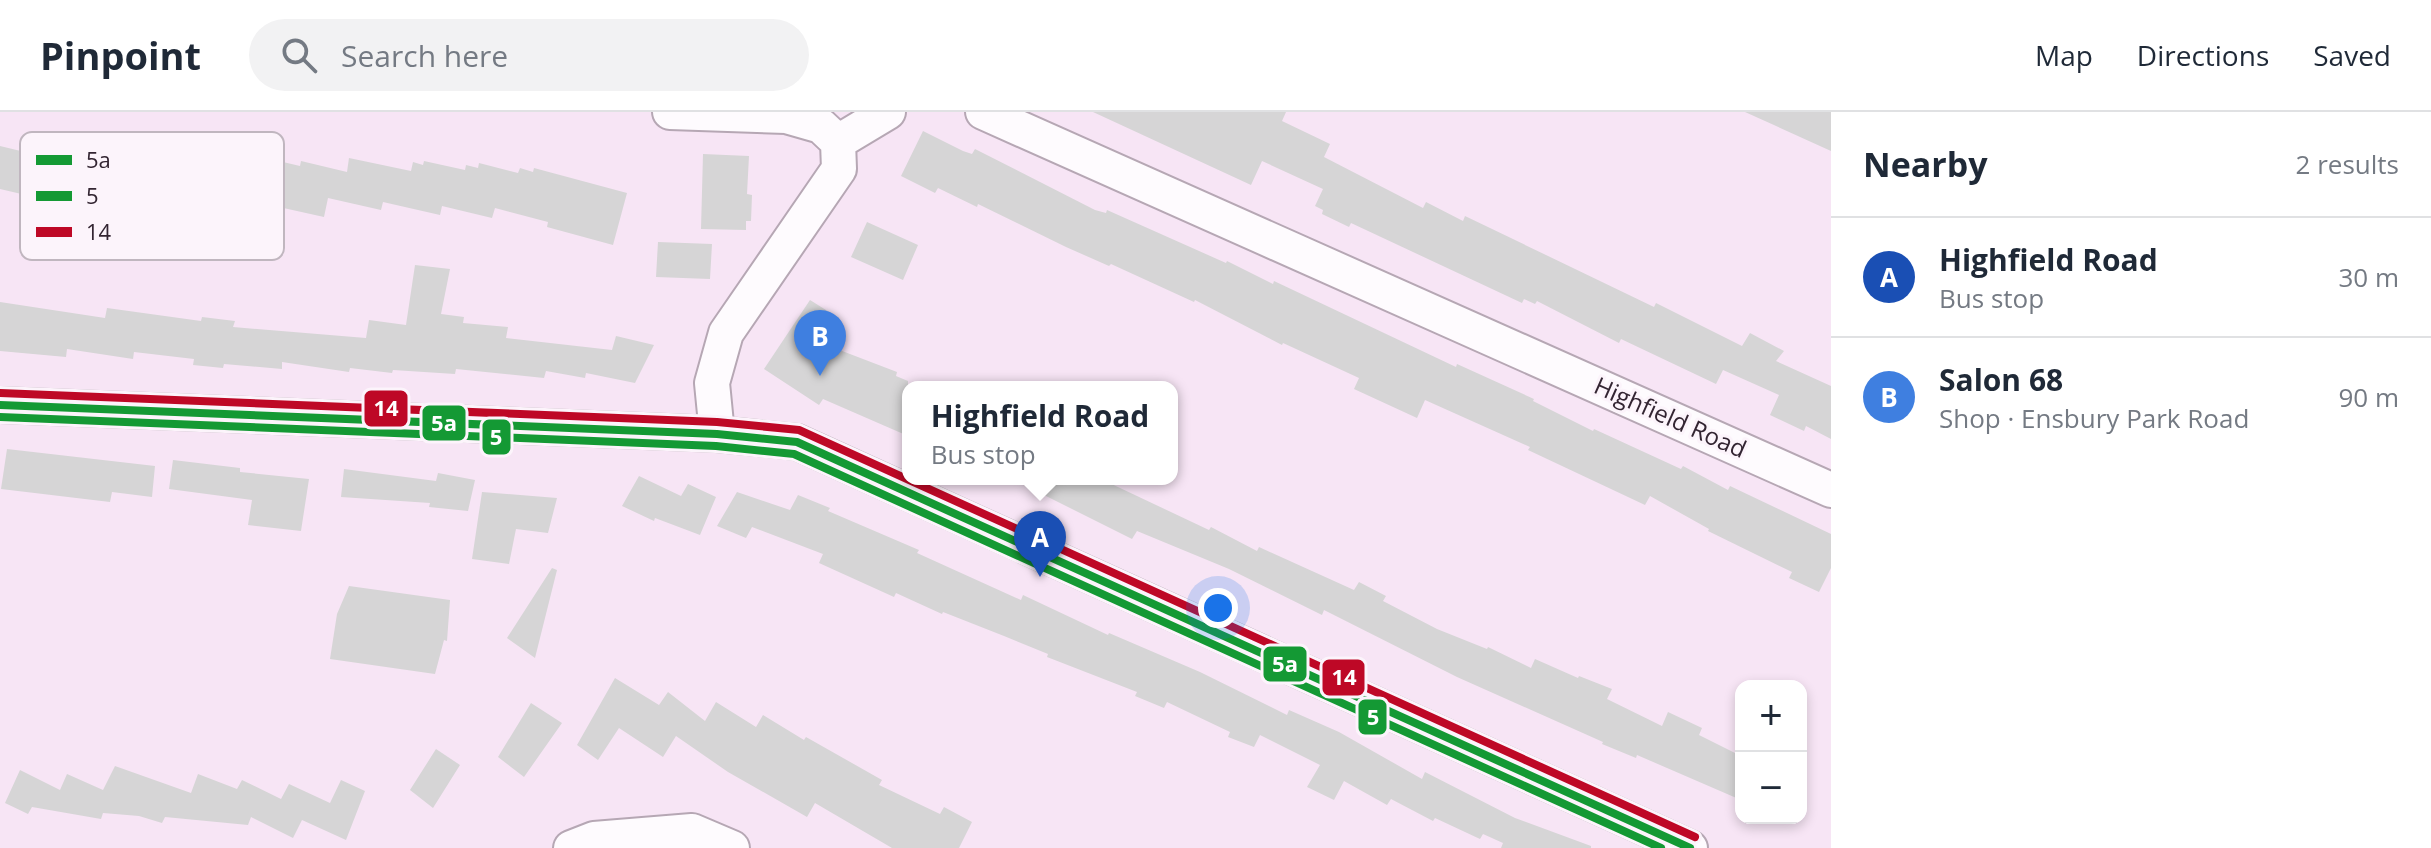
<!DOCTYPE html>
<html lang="en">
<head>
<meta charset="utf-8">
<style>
  :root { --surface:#fff; --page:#f2f2f3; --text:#1f2937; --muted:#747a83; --line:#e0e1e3; --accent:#d93025 }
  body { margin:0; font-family:"Open Sans",sans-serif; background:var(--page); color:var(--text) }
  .controls { position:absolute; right:24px; bottom:24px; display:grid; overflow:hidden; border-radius:16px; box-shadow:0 4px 12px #0003 }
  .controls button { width:72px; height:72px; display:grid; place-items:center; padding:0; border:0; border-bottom:2px solid var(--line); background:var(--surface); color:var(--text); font:40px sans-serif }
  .you { position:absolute; left:1218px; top:496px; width:28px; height:28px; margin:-20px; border:6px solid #fff; border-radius:50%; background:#1a73e8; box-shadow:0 0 0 12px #1a73e833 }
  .badge { display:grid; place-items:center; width:52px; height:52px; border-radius:50%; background:var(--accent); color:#fff; font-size:26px; font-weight:700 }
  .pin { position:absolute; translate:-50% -66px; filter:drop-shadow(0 2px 4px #0008) }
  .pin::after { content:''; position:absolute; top:42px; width:28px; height:24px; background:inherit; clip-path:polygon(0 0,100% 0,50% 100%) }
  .popup { position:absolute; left:902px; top:269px; width:276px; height:104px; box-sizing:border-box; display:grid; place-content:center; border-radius:16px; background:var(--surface); filter:drop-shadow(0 2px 6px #0005); font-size:26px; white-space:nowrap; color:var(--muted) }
  .popup b { font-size:30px; color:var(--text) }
  .popup::after { content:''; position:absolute; left:50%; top:100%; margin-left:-16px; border:16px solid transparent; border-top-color:var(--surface) }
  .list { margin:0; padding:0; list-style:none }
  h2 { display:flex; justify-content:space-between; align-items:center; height:104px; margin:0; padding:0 32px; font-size:34px }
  h2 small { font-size:26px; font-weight:400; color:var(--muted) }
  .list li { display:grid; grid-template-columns:52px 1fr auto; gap:24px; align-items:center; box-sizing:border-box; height:120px; padding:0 32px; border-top:2px solid var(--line) }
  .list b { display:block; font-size:30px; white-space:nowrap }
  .list p { margin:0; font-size:26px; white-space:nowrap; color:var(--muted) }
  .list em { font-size:26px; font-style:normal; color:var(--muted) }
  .icon { flex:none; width:44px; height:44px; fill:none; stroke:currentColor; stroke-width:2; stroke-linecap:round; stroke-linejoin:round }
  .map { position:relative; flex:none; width:1831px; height:736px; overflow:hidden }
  header { display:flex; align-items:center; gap:48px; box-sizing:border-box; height:112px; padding:0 40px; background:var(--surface); border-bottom:2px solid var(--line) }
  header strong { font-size:38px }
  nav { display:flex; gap:44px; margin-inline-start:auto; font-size:28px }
  .search { width:560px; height:72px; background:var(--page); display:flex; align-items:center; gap:20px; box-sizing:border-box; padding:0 28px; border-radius:44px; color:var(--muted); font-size:30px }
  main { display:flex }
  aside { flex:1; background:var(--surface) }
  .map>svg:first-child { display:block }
  .building { fill:#d6d5d6 }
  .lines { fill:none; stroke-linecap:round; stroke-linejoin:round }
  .minor-casing { stroke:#b6a7b4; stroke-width:38 }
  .minor { stroke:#fefbfe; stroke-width:34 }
  .bus-1-casing { stroke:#fcf4fb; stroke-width:14 }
  .bus-2-casing { stroke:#fcf4fb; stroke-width:14 }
  .bus-3-casing { stroke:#fcf4fb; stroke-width:14 }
  .bus-1 { stroke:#149934; stroke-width:8 }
  .bus-2 { stroke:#149934; stroke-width:8 }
  .bus-3 { stroke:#be0826; stroke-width:8 }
  .labels { text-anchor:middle; stroke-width:6; stroke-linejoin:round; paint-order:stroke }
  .street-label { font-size:24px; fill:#332532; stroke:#fcf4fb }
  .key { fill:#fcf4fb; stroke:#c0b6bf; stroke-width:2 }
  .key-label { font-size:22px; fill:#332532 }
  .line-badge { stroke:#fcf4fb; stroke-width:3 }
  .badge-label { font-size:22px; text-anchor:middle; font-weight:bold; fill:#fff }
</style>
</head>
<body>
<header>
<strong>Pinpoint</strong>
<div class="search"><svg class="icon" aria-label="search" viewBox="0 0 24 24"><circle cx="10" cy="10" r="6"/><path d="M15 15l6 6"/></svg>Search here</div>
<nav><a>Map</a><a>Directions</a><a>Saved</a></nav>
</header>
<main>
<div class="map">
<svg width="1831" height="736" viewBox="0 0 1831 736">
  <rect width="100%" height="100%" fill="#f7e5f5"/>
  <path class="building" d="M1093 0H1286L1282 9 1330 32 1324 45 1423 96 1426 90 1463 109 1465 104 1654 195 1656 191 1742 234 1750 221 1784 239 1776 249 1831 274V327L1806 314 1804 319 1770 303 1779 283 1723 258 1716 272 1621 227 1619 231 1537 189 1535 192 1524 187 1522 191 1351 111 1349 115 1322 102 1323 98 1315 94 1323 77 1262 49 1251 73Z
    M1745 0H1831V39Z
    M923 19 963 39 972 42 975 37 1095 98 1106 101 1107 98 1226 151 1227 149 1273 172 1274 169 1456 255 1457 252 1534 287 1533 289 1593 319 1594 317 1681 357 1683 354 1728 378 1730 374 1831 422V456L1819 480 1789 466 1792 460 1708 419 1709 417 1650 384 1645 393 1528 338 1530 335 1425 288 1417 306 1354 277 1359 266 1283 231 1282 233 1195 188 1194 190 1111 152 1109 154 1066 135 978 92 977 95 938 76 935 81 901 64Z
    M35 33 76 42 78 37 128 50 131 40 191 51 195 37 240 48 241 45 265 50 266 46 300 54 301 49 347 60 349 46 411 59 413 50 423 53 424 49 465 58 466 53 478 56 479 51 518 61 520 56 533 60 534 56 627 81 613 133 547 115 548 110 495 96 492 106 442 94 440 103 383 90 381 98 328 86 324 105 279 95 278 99 220 85 218 97 159 83 156 97 102 84 100 91 63 81 60 91 0 77V34L33 42Z
    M703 42 749 44 747 82 752 83 751 109H746V118L701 117Z
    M867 110 918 133 903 168 851 145Z
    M658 130 712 132 710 167 656 165Z
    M415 153 450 157 441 202 464 205 463 211 508 215 506 226 612 238 616 224 654 233 635 271 586 261 585 266 546 259 544 266 456 257 455 262 393 258 392 261 350 256 349 260 282 250V257L224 252 223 256 193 253 194 247 134 240 133 247 67 237 66 245 0 239V190L105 206 107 196 201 209 202 205 235 209 233 215 366 226 369 208 406 213Z
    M810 188 834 203 816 229 897 260 896 264 908 269V324L823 287 819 293 764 257Z
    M7 337 155 354 152 385 112 380 110 390 1 377Z
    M173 348 240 356V360L309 367 301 419 248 413 252 388 169 377Z
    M344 357 436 369 438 361 475 368 468 399 429 395 430 391 341 385Z
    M639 364 681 384 688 372 716 385 700 423 655 406 654 409 622 394Z
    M1012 367H1101L1209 418 1211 415 1257 439 1259 435 1354 478 1359 470 1386 484 1383 489 1437 517 1487 537 1488 535 1531 556 1535 547 1578 566 1579 564 1612 577 1607 587 1662 614 1668 600 1702 616 1699 623 1741 644V688L1637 643 1636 646 1602 632 1603 630 1457 565 1324 498 1322 503 1229 457 1137 419 1132 427Z
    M482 380 557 386 548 421 516 417 509 452 472 447Z
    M737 380 790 398 798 383 830 396 828 399 919 438 917 441 1021 488 1023 483 1108 523 1109 521 1200 560 1287 603 1289 598 1339 620 1422 667 1425 660 1515 706 1591 734V736H1501L1503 731 1483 722 1480 727 1435 706 1433 709 1391 687 1387 693 1344 669 1334 688 1307 675 1320 653 1260 623 1254 635 1228 625 1230 620 1167 590 1164 596 1135 584 1137 580 1047 545 1048 542 1004 524 943 500 942 502 896 481 894 485 819 451 823 442 752 415 746 426 717 414Z
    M552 456 557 458 535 546 507 526Z
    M349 474 450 488 447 529 444 528 435 562 330 547 337 502Z
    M615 566 659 593 668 580 705 609 716 590 756 615 763 603 804 628 806 625 882 668 879 673 940 702 944 695 972 710 959 736H892L815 691 807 705 728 660 676 624 663 645 619 616 598 648 577 633Z
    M531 591 562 611 524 665 498 645Z
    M436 637 460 653 433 696 410 678Z
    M115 654 191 681 198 662 237 677 242 668 281 687 289 672 330 691 341 668 365 679 346 728 302 708 293 726 251 705 248 713 165 705 162 711 139 704 103 701 101 707 32 695 28 702 5 691 20 658 60 678 67 662 103 678Z"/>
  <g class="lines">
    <g class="minor-casing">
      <path id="minor" d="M670 0 786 4 821 14 838 30
        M983 0 1831 378
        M0 293 717 322 797 330 1690 736
        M717 322 712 271 726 221 839 57 838 30 888 0
        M571 736 594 727 692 719 732 736"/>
    </g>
    <use href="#minor" class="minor"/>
    <g class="bus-1-casing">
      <path id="bus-1" d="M0 293 717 322 797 330 1690 736"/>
    </g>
    <g class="bus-2-casing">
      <path id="bus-2" d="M0 305 716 334 794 342 1661 736"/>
    </g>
    <g class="bus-3-casing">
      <path id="bus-3" d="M0 281 717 310 799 318 1695 725"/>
    </g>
    <use href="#bus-1" class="bus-1"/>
    <use href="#bus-2" class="bus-2"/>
    <use href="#bus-3" class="bus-3"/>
  </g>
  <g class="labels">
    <g class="street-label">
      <text transform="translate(1670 306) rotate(24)" y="8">Highfield Road</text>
    </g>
  </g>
  <rect x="20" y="20" width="264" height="128" rx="12" class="key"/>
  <rect x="36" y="43" width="36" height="10" fill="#149934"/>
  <rect x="36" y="79" width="36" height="10" fill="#149934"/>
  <rect x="36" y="115" width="36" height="10" fill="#be0826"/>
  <g class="key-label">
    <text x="86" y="56">5a</text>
    <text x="86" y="92">5</text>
    <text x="86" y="128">14</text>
  </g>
  <g class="line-badge">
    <rect x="363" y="277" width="46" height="39" rx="8" fill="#be0826"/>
    <rect x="421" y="292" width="46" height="38" rx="8" fill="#149934"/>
    <rect x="481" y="306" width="31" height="38" rx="8" fill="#149934"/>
    <rect x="1262" y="533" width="46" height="38" rx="8" fill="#149934"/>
    <rect x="1321" y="546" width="45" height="39" rx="8" fill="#be0826"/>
    <rect x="1357" y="586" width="31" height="38" rx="8" fill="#149934"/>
  </g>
  <g class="badge-label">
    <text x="386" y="304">14</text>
    <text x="444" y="319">5a</text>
    <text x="496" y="333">5</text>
    <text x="1285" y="560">5a</text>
    <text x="1344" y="573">14</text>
    <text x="1373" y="613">5</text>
  </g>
</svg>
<div class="controls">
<button>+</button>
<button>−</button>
</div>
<div class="you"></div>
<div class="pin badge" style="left:1040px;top:465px;background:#1a4fb4">A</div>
<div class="popup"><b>Highfield Road</b>Bus stop</div>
<div class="pin badge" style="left:820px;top:264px;background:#3f7fe0">B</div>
</div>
<aside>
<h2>Nearby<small>2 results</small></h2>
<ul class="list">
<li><span class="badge" style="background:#1a4fb4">A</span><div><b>Highfield Road</b><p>Bus stop</p></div><em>30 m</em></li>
<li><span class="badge" style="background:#3f7fe0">B</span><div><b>Salon 68</b><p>Shop · Ensbury Park Road</p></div><em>90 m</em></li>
</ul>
</aside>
</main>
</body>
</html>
